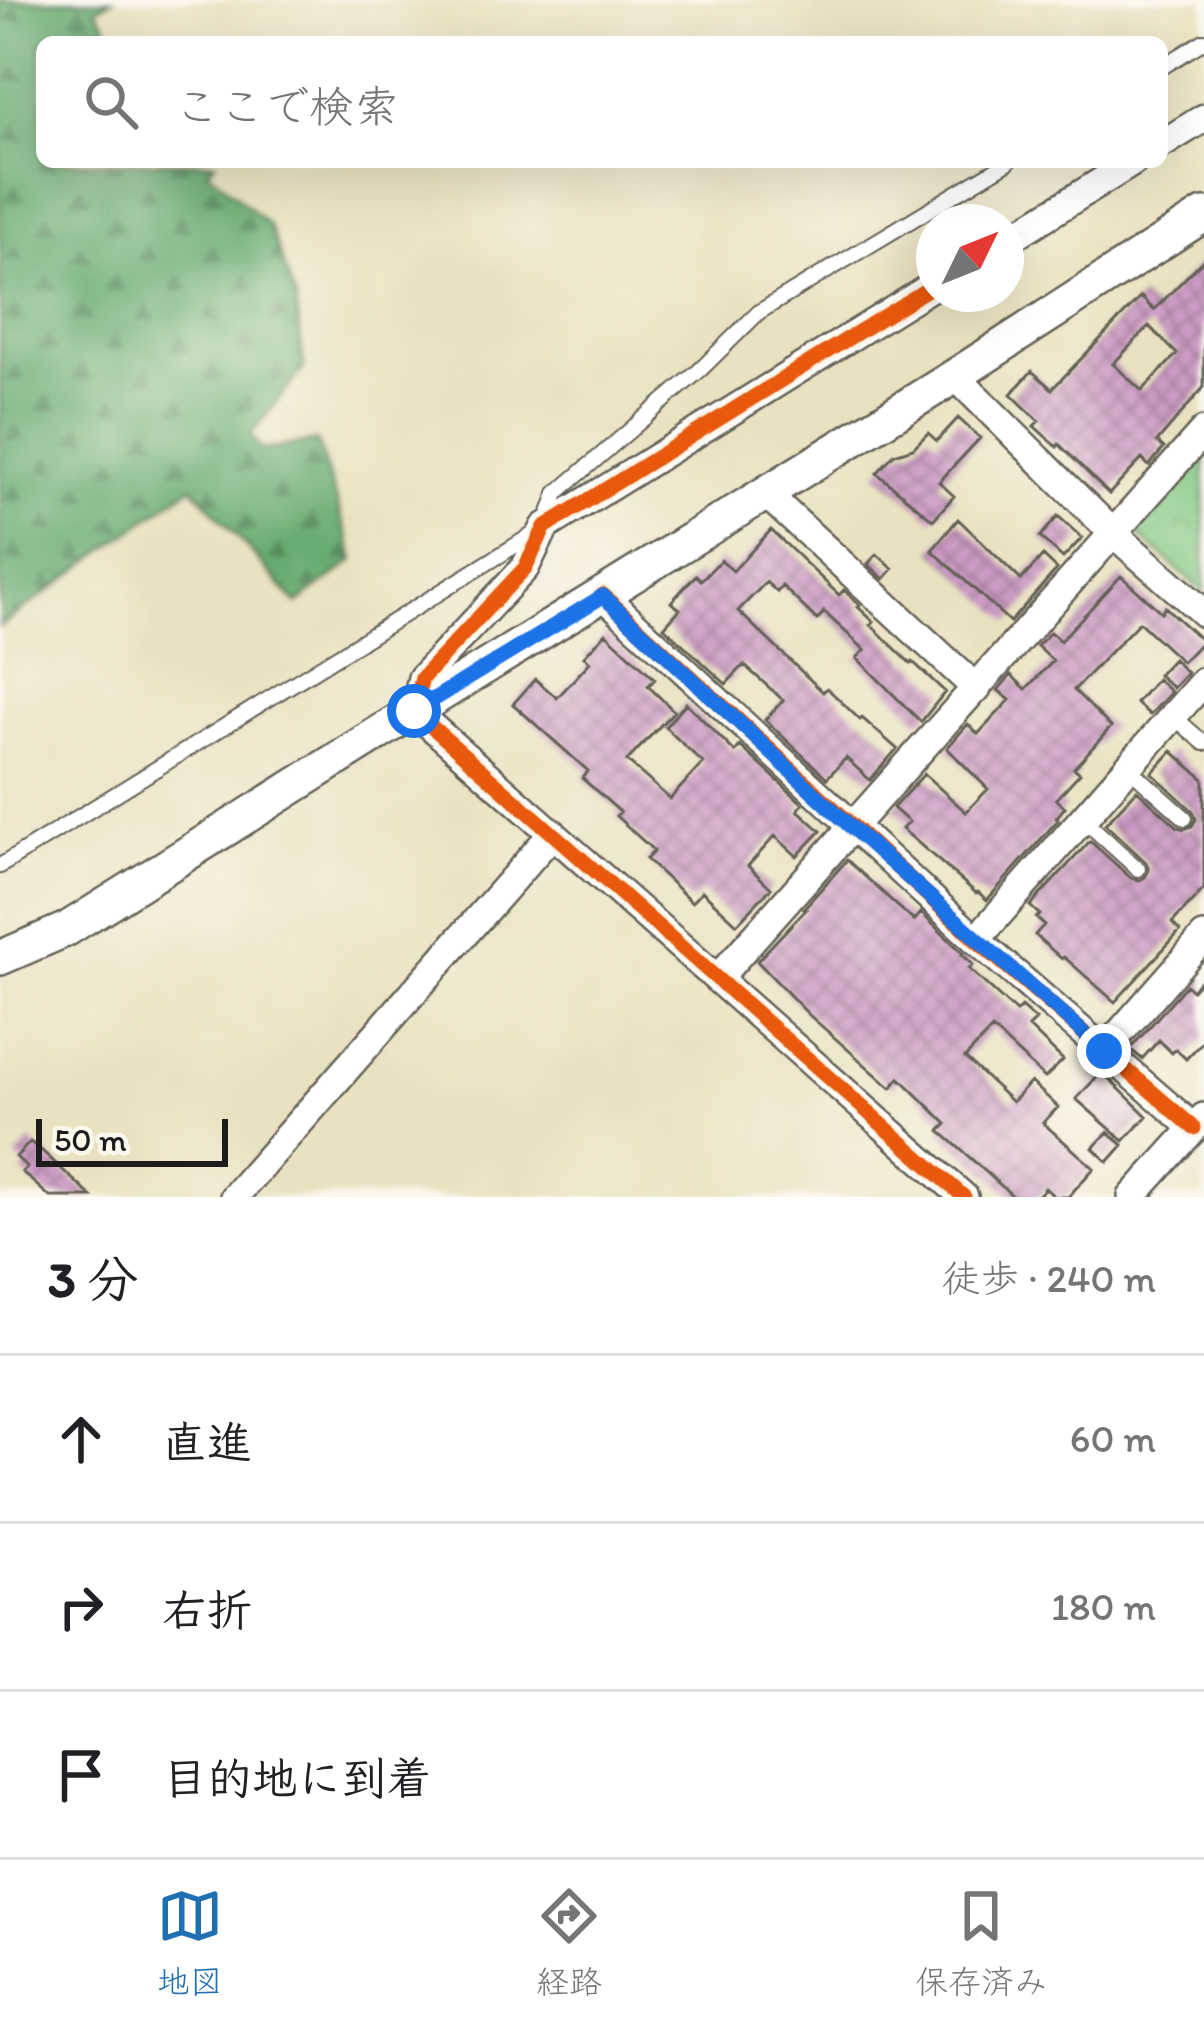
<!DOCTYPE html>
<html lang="ja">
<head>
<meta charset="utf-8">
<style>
  :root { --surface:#fff; --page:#f6f6f6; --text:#202124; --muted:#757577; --line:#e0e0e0; --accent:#1f6fb2 }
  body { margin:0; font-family:Itim,"Klee One",sans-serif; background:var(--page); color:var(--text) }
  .compass { position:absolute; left:916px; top:204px; width:108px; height:108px; border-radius:50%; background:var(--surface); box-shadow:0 12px 48px #0002; rotate:47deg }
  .scale { position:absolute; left:36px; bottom:30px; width:192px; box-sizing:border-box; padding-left:12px; border:6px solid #1c1c1c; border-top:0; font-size:33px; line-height:42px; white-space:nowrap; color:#1c1c1c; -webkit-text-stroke:9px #fbf7ec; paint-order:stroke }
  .stop { position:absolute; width:36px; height:36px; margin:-27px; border:9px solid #1a73e8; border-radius:50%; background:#fff }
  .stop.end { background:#1a73e8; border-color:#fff; box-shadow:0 3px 12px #0008 }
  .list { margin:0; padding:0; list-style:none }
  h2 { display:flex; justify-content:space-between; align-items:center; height:156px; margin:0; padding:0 48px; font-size:51px }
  h2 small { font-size:39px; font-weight:400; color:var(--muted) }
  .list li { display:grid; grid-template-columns:78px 1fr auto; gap:36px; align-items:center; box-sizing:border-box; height:168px; padding:0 48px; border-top:3px solid var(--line) }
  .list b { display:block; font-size:45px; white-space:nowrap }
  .list em { font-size:39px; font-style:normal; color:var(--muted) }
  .icon { flex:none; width:66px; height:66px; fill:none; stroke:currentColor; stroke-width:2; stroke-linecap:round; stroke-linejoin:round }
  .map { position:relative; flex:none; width:1204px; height:1197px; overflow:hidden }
  .search { position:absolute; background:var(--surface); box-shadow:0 12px 48px #0002; left:36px; right:36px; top:36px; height:132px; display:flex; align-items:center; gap:30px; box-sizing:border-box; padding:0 42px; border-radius:18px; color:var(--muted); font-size:45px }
  .sheet { height:660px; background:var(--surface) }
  nav { display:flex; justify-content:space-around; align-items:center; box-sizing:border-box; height:168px; border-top:3px solid var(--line); background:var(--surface); font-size:33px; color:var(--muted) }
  nav a { display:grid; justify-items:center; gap:6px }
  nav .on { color:var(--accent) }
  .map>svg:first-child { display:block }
  .forest { fill:url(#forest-firs); stroke:#426447; stroke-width:3 }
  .park { fill:url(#park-crowns); stroke:#4e7250; stroke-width:3 }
  .building { fill:url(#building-cross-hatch); fill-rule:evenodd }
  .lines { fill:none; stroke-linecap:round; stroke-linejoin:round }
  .service-casing { stroke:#646156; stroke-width:18 }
  .minor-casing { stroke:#646156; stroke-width:32 }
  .tertiary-casing { stroke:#646156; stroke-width:38 }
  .service { stroke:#fff; stroke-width:14 }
  .minor { stroke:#fff; stroke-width:27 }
  .tertiary { stroke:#fff; stroke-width:33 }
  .cycleway-casing { stroke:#fbf7ec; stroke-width:22 }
  .cycleway { stroke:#e8590c; stroke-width:15 }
  .route { stroke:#1a73e8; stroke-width:15 }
</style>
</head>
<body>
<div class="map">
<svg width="1204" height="1197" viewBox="0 0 1204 1197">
  <defs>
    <pattern id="forest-firs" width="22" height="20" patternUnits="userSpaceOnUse" patternTransform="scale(3)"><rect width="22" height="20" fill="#68ac72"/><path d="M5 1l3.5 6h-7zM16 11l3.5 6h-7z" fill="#558b5d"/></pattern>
    <pattern id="park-crowns" width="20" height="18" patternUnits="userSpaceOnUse" patternTransform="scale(3)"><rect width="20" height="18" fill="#81c884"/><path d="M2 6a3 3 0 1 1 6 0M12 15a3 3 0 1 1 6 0" fill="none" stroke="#6fab71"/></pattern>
    <pattern id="building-cross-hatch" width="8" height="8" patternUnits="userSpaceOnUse" patternTransform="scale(3)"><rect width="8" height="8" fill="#cc9bc4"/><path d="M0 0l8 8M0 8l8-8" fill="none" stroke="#a57e9e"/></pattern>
  </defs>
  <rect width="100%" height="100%" fill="#fbf7ec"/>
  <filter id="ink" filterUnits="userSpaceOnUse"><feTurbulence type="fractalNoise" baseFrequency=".00833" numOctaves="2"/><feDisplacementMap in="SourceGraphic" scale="24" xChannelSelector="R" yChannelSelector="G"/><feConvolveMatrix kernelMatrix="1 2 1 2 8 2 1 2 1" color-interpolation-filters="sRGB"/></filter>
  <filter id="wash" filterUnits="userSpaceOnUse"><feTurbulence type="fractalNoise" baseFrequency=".004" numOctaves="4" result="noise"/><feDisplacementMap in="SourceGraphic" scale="48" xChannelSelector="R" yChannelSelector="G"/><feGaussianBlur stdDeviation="2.7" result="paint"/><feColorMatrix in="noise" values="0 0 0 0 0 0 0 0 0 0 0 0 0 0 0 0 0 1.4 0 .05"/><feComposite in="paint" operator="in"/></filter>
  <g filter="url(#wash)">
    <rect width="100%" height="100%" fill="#e9e2c1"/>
    <path class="forest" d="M0 0H112L96 9 117 42H42V162H215L208 170 269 226 296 300 304 368 250 435 261 450 317 441 355 560 297 604 192 486 0 627Z"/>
    <path class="park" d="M1204 454V593L1139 536 1140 525Z"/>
    <g id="blocks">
      <path class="building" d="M1204 259V387L1157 442 1164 448 1149 466 1142 459 1109 494 1059 444 1057 447 1034 426 1039 421 1011 394 1032 371 1052 389 1141 297 1154 310ZM1149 326 1177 354 1142 391 1113 364Z
        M958 418 980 438 939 482 954 496 933 520 877 473 894 454 913 448 928 433 937 441Z
        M1058 516 1082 538 1063 558 1040 537Z
        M958 519 1021 580 1043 556 1057 569 1010 622 932 550Z
        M771 530 839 595 844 590 860 605 858 607 874 622 871 625 911 664 913 662 945 692 921 722 857 658 865 650 824 612 817 620 782 586 777 592 766 582 738 611 823 692 827 688 860 720 862 718 897 749 870 780 846 758 827 778 765 720 783 700 744 665 726 684 664 627 680 609 671 602 696 575 701 580 721 560 733 571Z
        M877 554 893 569 884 579 868 564Z
        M1121 576 1161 612 1165 607 1202 641 1182 662 1139 622 1074 690 1111 727 1074 768 1080 773 1056 799 1065 807 1056 818 1058 820 987 900 978 892 976 893 902 829 909 822 893 808 924 774 966 812 988 789 947 748 968 724 978 734 1010 700 998 690 1011 675 1026 689 1053 661 1037 646 1050 632 1060 641Z
        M606 633 655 679 648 686 674 711 627 761 670 799 703 763 665 727 686 703 735 752 740 746 803 804 798 810 821 831 797 856 775 836 748 866 771 888 737 924 702 891 692 902 646 859 654 851 616 816 620 812 582 778 588 771 513 704 535 679 557 698 590 662 584 656Z
        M1173 659 1187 673 1173 688 1158 675Z
        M1157 679 1171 692 1150 715 1136 703Z
        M1172 751 1204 779V889L1172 923 1180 931 1115 1002 1064 957 1062 959 1035 935 1044 925 1036 918 1040 915 1030 906 1090 841 1131 878 1140 880 1145 877 1149 870 1146 862 1105 824 1137 790 1178 827 1184 829 1192 826 1196 819 1193 811 1152 773Z
        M847 860 914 921 921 913 963 953 962 954 973 965 969 969 1016 1012 1021 1007 1036 1020 1029 1027 1063 1060 1045 1078 992 1029 965 1058 1012 1102 1031 1082 1058 1107 1043 1123 1094 1168 1068 1197H1055L1045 1188 1037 1197H1014L940 1131 947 1124 900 1078 891 1088 808 1014 757 961 806 909 804 908Z
        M1204 976V1040L1186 1059 1176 1049 1172 1053 1159 1040 1142 1059 1130 1049 1186 985 1192 990Z
        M1102 1072 1147 1116 1124 1141 1076 1099Z
        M1108 1132 1123 1145 1108 1162 1093 1148Z
        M30 1142 42 1151 92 1197H50L22 1172 27 1167 16 1157Z"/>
    </g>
  </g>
  <g filter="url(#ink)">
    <use href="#blocks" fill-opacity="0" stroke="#646156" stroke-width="3"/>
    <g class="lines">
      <g class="service-casing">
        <path id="service" d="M1162 67 1204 41
          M1173 716 1204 743
          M1128 767 1185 818
          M1083 819 1138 869
          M0 866 545 527 557 493 700 370 759 312 1008 162"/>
      </g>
      <g class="minor-casing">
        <path id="minor" d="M1162 144 1204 118
          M1006 241 1133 162
          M934 285 545 527 525 568 422 678 414 711 964 1197
          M955 376 1113 533 1204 613
          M765 493 977 689
          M603 595 976 940 1194 1128
          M976 940 1204 681
          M717 979 1204 431
          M1104 1051 1204 937
          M234 1197 553 833
          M1132 1197 1204 1117"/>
      </g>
      <g class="tertiary-casing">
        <path id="tertiary" d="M0 958 67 929 414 711 955 376 1204 215"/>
      </g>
      <use href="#service" class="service"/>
      <use href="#minor" class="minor"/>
      <use href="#tertiary" class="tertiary"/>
      <g class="cycleway-casing">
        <path id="cycleway" d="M934 285 545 527 525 568 422 678 414 711 964 1197
          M603 595 976 940 1194 1128"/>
      </g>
      <use href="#cycleway" class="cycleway"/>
    </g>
  </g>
  <g class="lines" filter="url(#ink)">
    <path class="route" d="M414 711 603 596 851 827 1104 1051"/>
  </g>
</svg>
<svg class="compass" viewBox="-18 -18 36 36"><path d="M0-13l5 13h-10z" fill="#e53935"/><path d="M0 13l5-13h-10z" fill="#757577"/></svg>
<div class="scale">50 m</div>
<div class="stop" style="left:414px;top:711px"></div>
<div class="stop end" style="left:1104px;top:1051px"></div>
<div class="search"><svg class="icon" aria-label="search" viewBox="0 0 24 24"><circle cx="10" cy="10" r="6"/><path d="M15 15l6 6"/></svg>ここで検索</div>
</div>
<section class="sheet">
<h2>3 分<small>徒歩 · 240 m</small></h2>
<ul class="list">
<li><svg class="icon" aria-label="ahead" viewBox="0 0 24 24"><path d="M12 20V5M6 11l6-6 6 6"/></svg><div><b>直進</b></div><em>60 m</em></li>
<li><svg class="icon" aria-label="right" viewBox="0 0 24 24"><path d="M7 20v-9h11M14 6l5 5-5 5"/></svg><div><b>右折</b></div><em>180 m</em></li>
<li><svg class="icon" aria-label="arrive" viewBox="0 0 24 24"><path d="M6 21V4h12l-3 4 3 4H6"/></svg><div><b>目的地に到着</b></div></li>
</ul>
</section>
<nav>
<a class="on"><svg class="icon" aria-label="map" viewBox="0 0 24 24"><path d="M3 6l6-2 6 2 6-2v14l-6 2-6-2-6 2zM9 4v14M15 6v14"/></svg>地図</a>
<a><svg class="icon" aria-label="directions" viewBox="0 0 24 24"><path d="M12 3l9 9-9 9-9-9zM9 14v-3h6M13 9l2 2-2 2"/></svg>経路</a>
<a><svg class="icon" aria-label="saved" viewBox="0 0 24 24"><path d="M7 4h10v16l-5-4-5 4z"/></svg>保存済み</a>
</nav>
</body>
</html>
